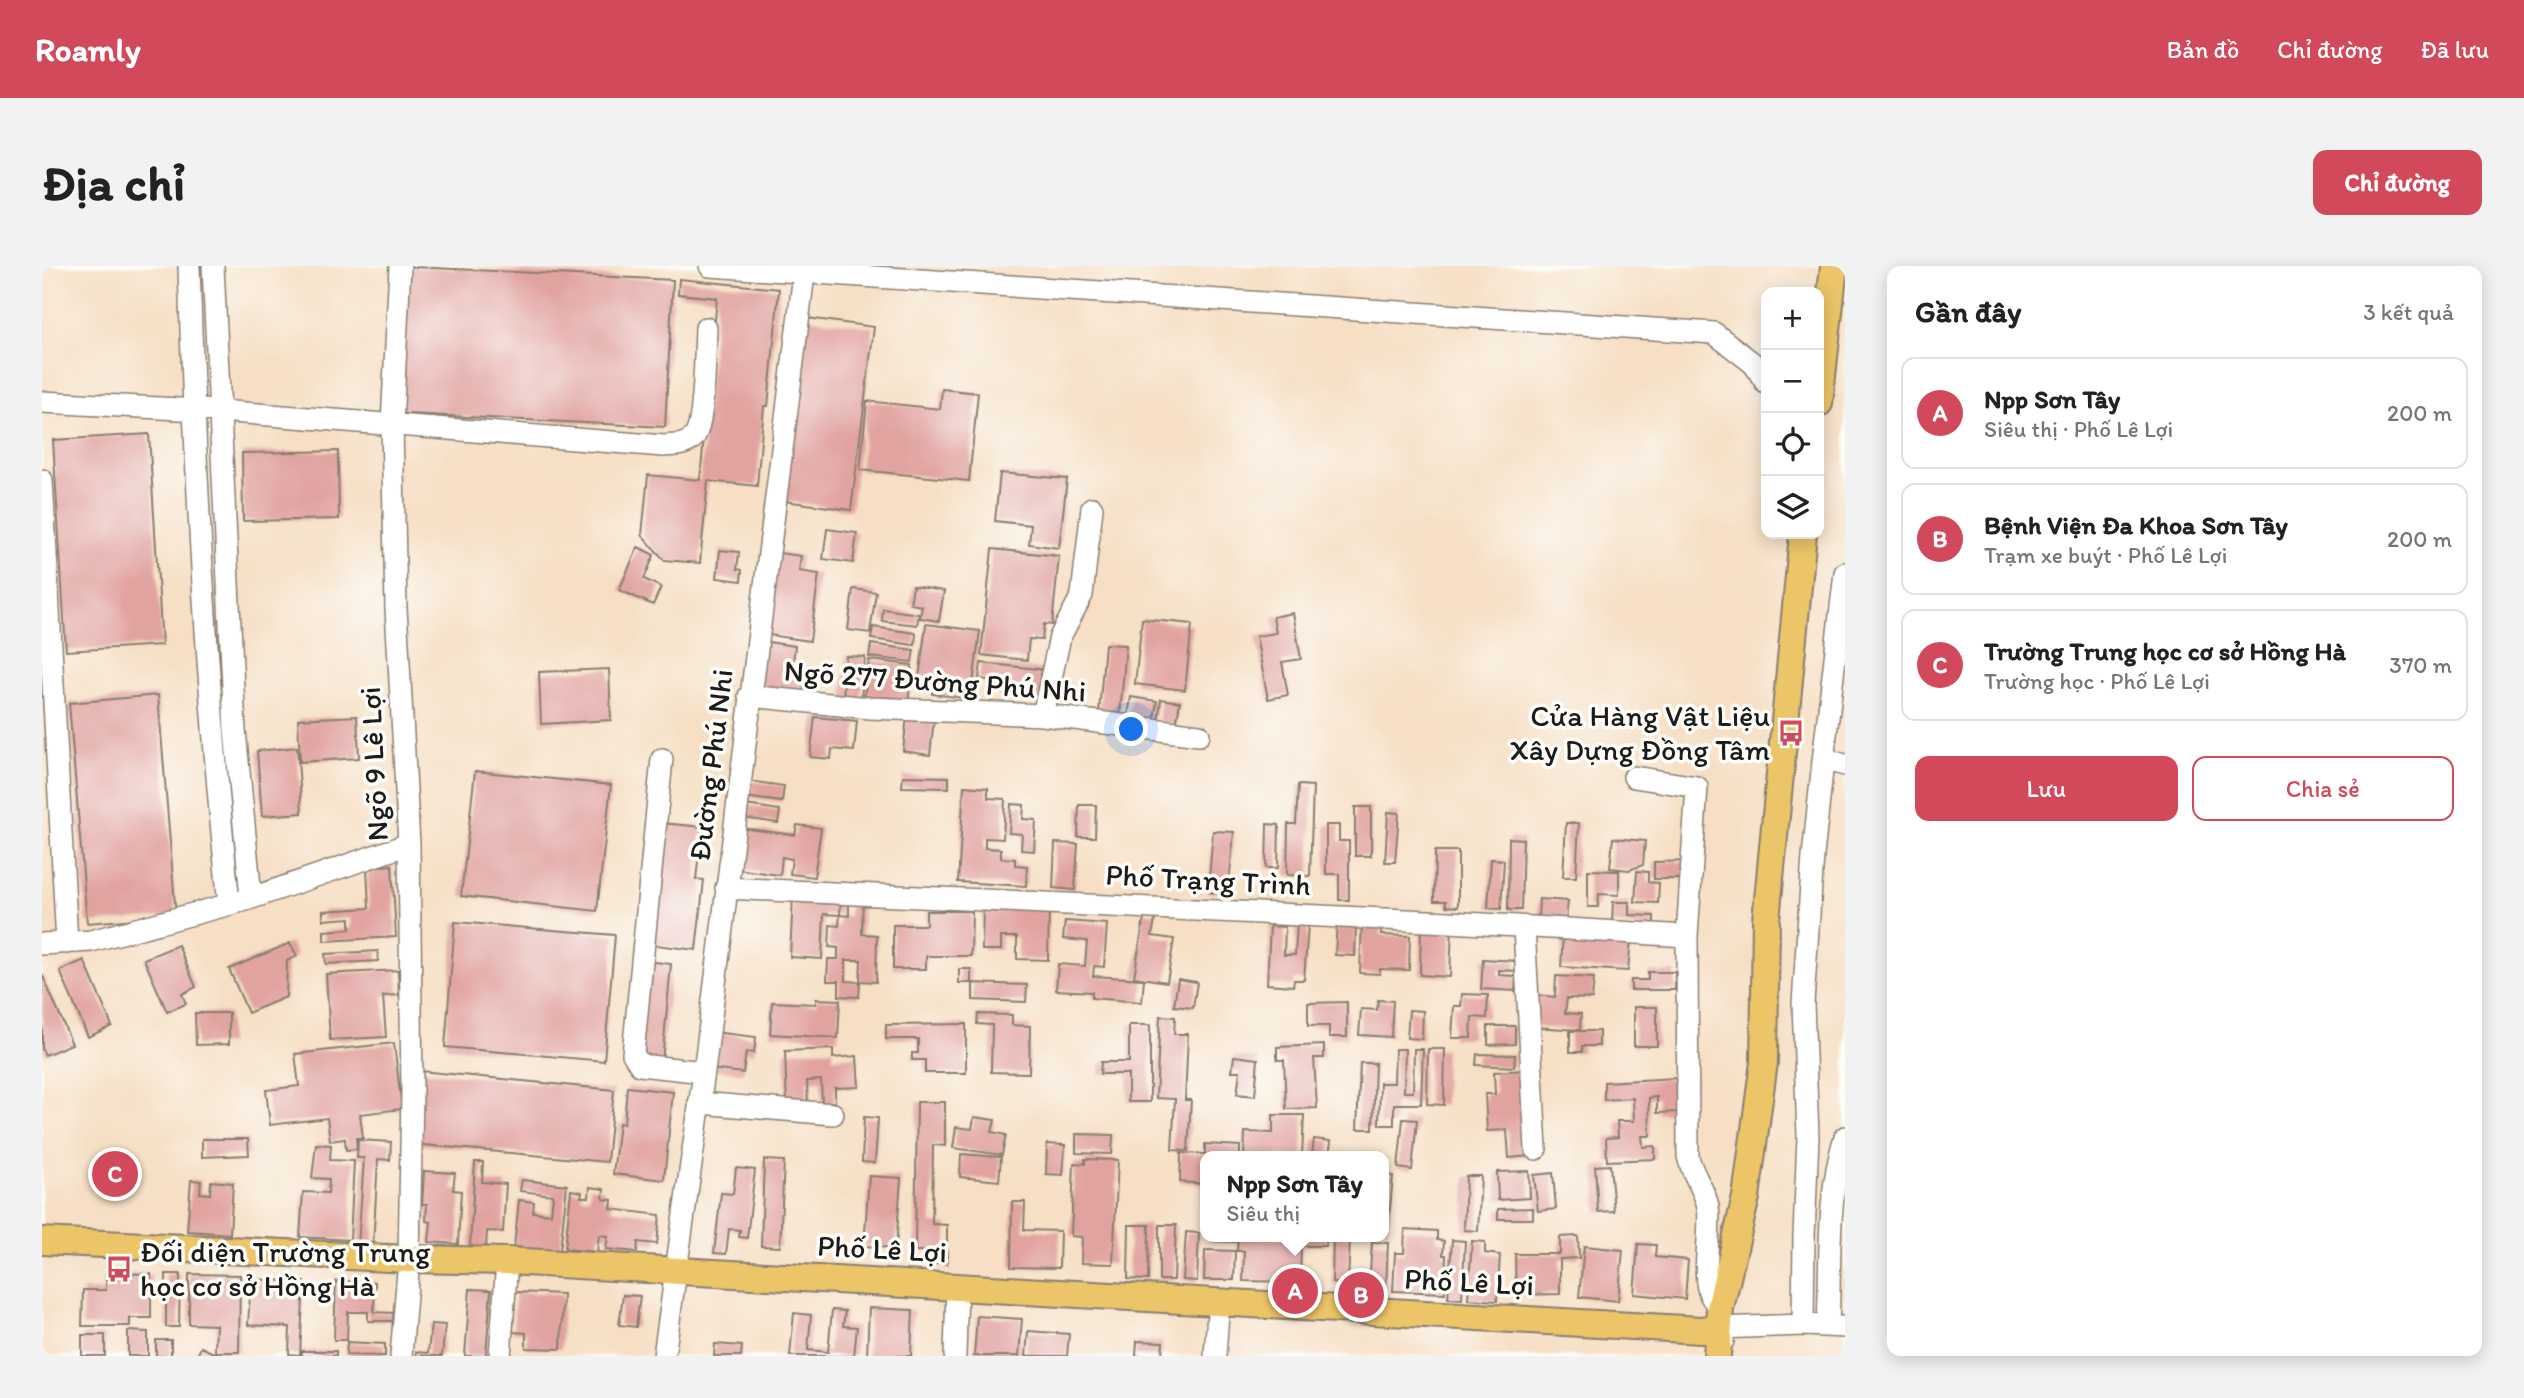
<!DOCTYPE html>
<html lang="vi">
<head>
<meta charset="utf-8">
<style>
  :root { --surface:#fff; --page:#f2f2f2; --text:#222; --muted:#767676; --line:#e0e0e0; --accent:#d1495b }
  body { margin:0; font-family:Itim,sans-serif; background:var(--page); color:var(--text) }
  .controls { position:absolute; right:21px; top:21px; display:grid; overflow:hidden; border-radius:14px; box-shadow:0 4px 18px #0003 }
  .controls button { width:63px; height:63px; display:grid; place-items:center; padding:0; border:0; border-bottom:2px solid var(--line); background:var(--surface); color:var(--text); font:35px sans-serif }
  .you { position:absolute; left:1090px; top:464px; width:24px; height:24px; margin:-18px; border:5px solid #fff; border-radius:50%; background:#1a73e8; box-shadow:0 0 0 10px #1a73e833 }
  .badge { display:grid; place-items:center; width:46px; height:46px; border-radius:50%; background:var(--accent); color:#fff; font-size:23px; font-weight:700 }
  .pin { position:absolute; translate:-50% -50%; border:4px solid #fff; box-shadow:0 2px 7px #0006 }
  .popup { position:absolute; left:1158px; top:885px; width:189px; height:91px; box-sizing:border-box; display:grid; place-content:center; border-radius:14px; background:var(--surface); filter:drop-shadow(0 2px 5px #0005); font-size:23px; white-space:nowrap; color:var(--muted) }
  .popup b { font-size:26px; color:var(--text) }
  .popup::after { content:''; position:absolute; left:50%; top:100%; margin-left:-14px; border:14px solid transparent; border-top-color:var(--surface) }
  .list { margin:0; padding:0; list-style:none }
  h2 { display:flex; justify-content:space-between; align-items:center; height:91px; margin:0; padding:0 28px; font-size:30px }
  h2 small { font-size:23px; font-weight:400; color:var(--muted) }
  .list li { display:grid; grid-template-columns:46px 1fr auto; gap:21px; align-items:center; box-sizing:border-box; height:112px; margin:0 14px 14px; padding:0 14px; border:2px solid var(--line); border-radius:14px }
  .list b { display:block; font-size:26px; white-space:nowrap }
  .list p { margin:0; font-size:23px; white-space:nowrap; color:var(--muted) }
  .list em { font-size:23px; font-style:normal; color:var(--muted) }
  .actions { display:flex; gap:14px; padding:21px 28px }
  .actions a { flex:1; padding:16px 0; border:2px solid var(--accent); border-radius:14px; text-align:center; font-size:24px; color:var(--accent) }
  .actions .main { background:var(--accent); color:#fff }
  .icon { flex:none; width:38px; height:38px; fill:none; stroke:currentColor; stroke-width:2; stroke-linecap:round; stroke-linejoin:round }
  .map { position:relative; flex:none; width:1803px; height:1090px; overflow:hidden; border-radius:14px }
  header { display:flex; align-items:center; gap:42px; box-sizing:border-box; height:98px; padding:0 35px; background:var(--accent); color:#fff }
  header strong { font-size:33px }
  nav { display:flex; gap:38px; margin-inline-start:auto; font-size:24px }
  .intro { display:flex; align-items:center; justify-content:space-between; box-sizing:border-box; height:168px; padding:0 42px }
  h1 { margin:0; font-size:49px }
  .button { padding:18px 32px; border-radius:14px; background:var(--accent); color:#fff; font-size:24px; font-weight:700 }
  main { display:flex; gap:42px; padding:0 42px }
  aside { flex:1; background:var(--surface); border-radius:14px; box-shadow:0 4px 18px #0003 }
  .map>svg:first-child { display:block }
  .building { fill:#e1a3a0 }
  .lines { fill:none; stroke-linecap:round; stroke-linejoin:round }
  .minor-casing { stroke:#897e70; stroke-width:24 }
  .major-casing { stroke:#897e70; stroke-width:30 }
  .minor { stroke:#fff; stroke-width:21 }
  .major { stroke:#ecc569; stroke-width:26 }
  .labels { text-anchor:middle; stroke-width:7; stroke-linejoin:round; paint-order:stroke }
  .street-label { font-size:30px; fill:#1c1c1c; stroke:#fdfcf7 }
  .poi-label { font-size:30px; fill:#1c1c1c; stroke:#fdfcf7; text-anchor:end }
</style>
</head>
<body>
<header>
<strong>Roamly</strong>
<nav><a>Bản đồ</a><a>Chỉ đường</a><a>Đã lưu</a></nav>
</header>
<div class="intro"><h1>Địa chỉ</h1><a class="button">Chỉ đường</a></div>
<main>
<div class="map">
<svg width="1803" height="1090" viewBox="0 0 1803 1090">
  <rect width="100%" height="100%" fill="#fdfcf7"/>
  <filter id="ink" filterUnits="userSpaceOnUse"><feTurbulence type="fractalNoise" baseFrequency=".0143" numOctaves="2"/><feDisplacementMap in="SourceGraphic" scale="14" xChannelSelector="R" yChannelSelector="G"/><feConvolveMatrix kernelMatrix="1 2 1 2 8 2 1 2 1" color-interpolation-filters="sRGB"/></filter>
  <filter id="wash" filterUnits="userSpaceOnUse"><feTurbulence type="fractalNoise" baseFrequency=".00686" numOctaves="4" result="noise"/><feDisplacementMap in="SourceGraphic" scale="28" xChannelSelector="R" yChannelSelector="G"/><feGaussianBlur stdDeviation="1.57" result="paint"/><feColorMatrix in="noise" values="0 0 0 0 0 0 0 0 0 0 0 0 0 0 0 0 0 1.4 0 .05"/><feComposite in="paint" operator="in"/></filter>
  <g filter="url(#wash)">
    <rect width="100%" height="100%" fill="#f6dfc5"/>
    <g id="blocks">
      <path class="building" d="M352 0 631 14 623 161 345 147Z
        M637 13 737 23 726 140H722L715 220 666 215 658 297 622 294 600 269 606 209 658 214 675 32 636 28Z
        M765 52 832 61 809 244 742 235Z
        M900 123 936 127 927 215 818 204 825 135 898 143Z
        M107 168 120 379 24 385 11 174Z
        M296 185 297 253 201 255 200 187Z
        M958 207 1025 213 1017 282 987 278 989 259 953 255Z
        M785 263 815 267 811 297 781 293Z
        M596 281 612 289 602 313 619 321 611 339 577 324Z
        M950 283 1017 290 1010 359 1002 358 1000 374 987 373 985 394 939 389Z
        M678 284 697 286 695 303 700 304 699 315 675 312Z
        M730 286 759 290 757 305 777 308 768 375 720 368Z
        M871 320 902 325 897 355 878 352 880 340 868 338Z
        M811 323 834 326 828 367 806 364Z
        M841 343 877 348 875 359 840 355Z
        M1251 347 1259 393 1240 396 1246 429 1226 433 1214 370 1234 367 1231 351Z
        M1100 353 1150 358 1143 424 1093 418Z
        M884 358 938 365 929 433 890 428 892 414 877 412Z
        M831 361 874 367 873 379 829 373Z
        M719 375 753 380 749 411 763 413 761 429 712 422Z
        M829 378 872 384 870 396 827 391Z
        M1063 378 1084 379 1078 448 1057 446Z
        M804 390 823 391 819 434 801 432Z
        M827 394 870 399 866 438 822 433Z
        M939 397 1005 404 1002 431 960 427 962 416 937 413Z
        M567 403 569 454 499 458 497 406Z
        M116 429 134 650 45 657 27 437Z
        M1089 431 1115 435 1111 459 1099 457 1100 451 1086 449Z
        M1119 433 1138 436 1134 459 1116 456Z
        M315 450 317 492 258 496 256 453Z
        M865 450 892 453 888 489 861 485Z
        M773 451 815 455 812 485 790 483 789 493 768 491Z
        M255 481 260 547 220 550 215 485Z
        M433 505 569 519 555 645 419 630Z
        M861 510 907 511V522L860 521Z
        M706 515 742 520 740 536 703 531Z
        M1256 519 1271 520 1268 610 1245 609 1246 558H1254Z
        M922 520 946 522V532L963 533 961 573 943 572V582L959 583V592L973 593V599L985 600 984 620 916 616Z
        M969 538 982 539 981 553 994 554 992 585 979 584 980 568 967 567Z
        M703 539 738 544 736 557 701 552Z
        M1037 539H1054L1053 571H1036Z
        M1313 541H1329V590H1313Z
        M1346 546 1357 547 1353 596H1343Z
        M620 557 660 561 654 613 662 614 654 684 605 678Z
        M1524 557H1537L1534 611H1521Z
        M1225 558 1237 559 1236 602H1224Z
        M755 559 779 562 772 611 748 608 750 593 740 591 738 609 694 603 699 562 753 569Z
        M1284 559H1297V575H1307V634H1297V608H1284Z
        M1171 565 1192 566 1186 628 1166 626Z
        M1467 572 1481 573 1479 644H1466Z
        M1571 572 1603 575 1601 599 1587 604 1568 602Z
        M1013 577 1036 578 1033 624 1011 622Z
        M1393 585H1416V641L1404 640V635H1392Z
        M1449 593 1462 594 1459 643 1446 642Z
        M1650 595V613H1612V596Z
        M350 599 354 671 282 675V665L308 663V652L281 654V645L327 642 325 601Z
        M1546 604 1577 605V629L1557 628 1556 641H1546Z
        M1595 605 1606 606V616L1617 617 1616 637 1593 636Z
        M751 629 799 631 798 649 782 648 780 693 748 691Z
        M807 631 821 632 820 668 835 669 834 716 818 715 819 694H804V715L818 716 817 731 797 730V715H785L786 693H796V682L787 681 788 659 797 660 798 649 807 650Z
        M1497 633 1526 635 1524 654 1496 652Z
        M1571 636H1587V649L1612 650V665L1570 657Z
        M941 640 1007 642 1006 694 975 693V671H959V684H940Z
        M884 645H930L929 690H884V703H851V659H884Z
        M1103 646 1114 648 1110 670 1132 673 1125 716 1092 711Z
        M1023 655 1065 658 1062 701 1052 700 1051 710 1102 713 1100 736 1050 732V726L1014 724 1016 698 1043 700 1045 675 1021 673Z
        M1295 655 1314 656 1313 690 1293 689Z
        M413 656 573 669 562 795 403 781Z
        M1320 656 1340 657 1339 669 1368 670 1367 704 1338 703V708L1318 707Z
        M1255 658 1266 659 1262 714H1252L1251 720 1225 718 1228 660 1243 661 1242 689H1253Z
        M1379 658 1410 659 1408 711 1378 709Z
        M1521 667 1589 672 1586 705 1519 701Z
        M248 677 255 690 245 695 244 731 206 747 187 703Z
        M136 679 154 721 140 728 144 738 125 746 102 693Z
        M336 685V695L284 698 283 688Z
        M1441 693 1475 695 1474 705 1457 704V709L1474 710 1473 725 1439 723Z
        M42 694 70 760 46 771 18 705Z
        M605 695 629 698 620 796 596 794Z
        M917 703H929V717H917Z
        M356 704 357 729 341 730 344 771 288 774 284 708Z
        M1606 706H1633V724H1589V714H1606Z
        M0 708 30 778 3 789 0 783Z
        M1514 710 1552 712 1550 733 1525 732 1523 747 1539 748 1538 764 1491 761 1494 729 1513 731Z
        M1136 713 1155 716 1151 742 1132 740Z
        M931 717 985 719 984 736 931 734Z
        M1420 728 1446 729 1445 752 1430 751 1429 772H1410L1412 740H1419Z
        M774 733 798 734 796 772 728 768 730 736 774 738Z
        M1336 734 1351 735 1349 771 1317 769 1319 743 1335 744Z
        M1305 736V771H1287V760H1266V737Z
        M1592 741H1615V780H1592Z
        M1367 744 1381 745 1380 773 1365 772Z
        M153 747H187V778L154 779Z
        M936 748 970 749V759L988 760 987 807 949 806 950 759 935 758Z
        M1118 750 1133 751 1132 768H1146L1143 834H1149L1146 885 1130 884 1133 833 1114 832Z
        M924 758V807H883V794H870V787H876V773H844V759Z
        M1087 759H1108V836H1086V808H1058L1059 796H1087Z
        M1446 760H1473V778L1446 779Z
        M1528 765H1557V780H1540V786H1528Z
        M672 766 714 771 712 787 704 786 701 807 667 803Z
        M352 777 360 843 318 848 321 872H314L315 883 304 884 303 873 288 875 285 852 228 859 224 824 257 820 253 788Z
        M1282 779V792H1272L1275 842 1244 843 1242 794H1235V781Z
        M791 783V792L815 790 817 821 793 822V836L780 837 779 814 765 815 766 839 745 840 743 785Z
        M1353 783H1363L1362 826H1371L1372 783H1381L1379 838H1352V859H1337L1338 817H1352Z
        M1386 783H1403L1402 839 1385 838Z
        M1435 788 1473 789 1472 801 1434 799Z
        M1192 790 1216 793 1213 830 1195 828 1198 805H1190Z
        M1318 797H1333L1331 863H1315Z
        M1483 804 1489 890 1467 892 1465 864 1445 865 1443 828H1453L1452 806Z
        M378 805 572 824 565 896 371 878Z
        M1634 812 1636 846 1615 847V831L1607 832 1608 870H1600L1601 881 1613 880V893L1565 895 1564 872 1576 871 1575 855H1592L1591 832 1562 834V816Z
        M585 821 631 826 622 914 571 908 577 857 582 858Z
        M875 836H903V880L891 879 890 958 905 959V998H890V985H873Z
        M1231 849H1262L1260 890H1202L1203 866 1231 867Z
        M822 851 836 852 833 897 820 896Z
        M932 851 953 854 950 866 964 869 960 889 911 882 914 861 930 863Z
        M1361 853 1375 854 1370 904 1356 902Z
        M1034 868 1071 869 1070 888 1034 887Z
        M160 873H206L207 889 160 891Z
        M1272 873 1289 875 1287 890H1270Z
        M316 874 349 876 348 894 336 893 331 981 316 980 322 892H315Z
        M274 878 289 879 288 894 312 895 308 974 258 971 261 926 286 927 287 913 270 912Z
        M1005 878 1023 879 1021 909 1004 908Z
        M1163 878 1198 880V890H1164V934L1160 933 1161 918 1138 916 1139 887 1163 888Z
        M919 888 959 891 957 915 918 911Z
        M1043 893 1076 894 1071 998 1039 997 1040 971 1029 970 1032 897 1043 898Z
        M722 894 742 895 738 981 719 980Z
        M433 896H441L440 916 464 918 461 966 445 965 444 982 428 981Z
        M1568 899 1572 945 1556 946 1553 900Z
        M694 902 713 904 705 972 697 971 698 964 687 963 684 988 672 987 679 927 691 928Z
        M382 905 413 907 411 924 419 925 416 978 387 976 389 956 384 955 385 938H380Z
        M1487 905 1488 932 1456 934 1455 906Z
        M1511 907 1514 943 1496 945 1492 909Z
        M1342 909 1351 910 1346 965 1342 964Z
        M827 910 859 912 854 982 822 980Z
        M1424 910H1439L1436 965 1422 964Z
        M149 914 159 915 158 927 168 928 169 915 191 917 188 968 145 965Z
        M480 914 525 919 518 986 472 981 477 934 492 936 491 946 509 948 511 929 478 925Z
        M548 921 562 923 561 933 570 934 569 943 618 949 615 978 596 976 595 986 564 983 566 970 557 969 555 986 523 983 529 924 540 926 539 931H547Z
        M970 936H983L982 964 1018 965 1017 1002 969 1001Z
        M1491 942V953H1456V943Z
        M1087 959H1107L1106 1014 1086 1013Z
        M1117 959H1134L1132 1014H1117Z
        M1363 963 1395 965V974L1402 975 1401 989H1404L1403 1027 1351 1025 1353 987H1362Z
        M1144 966 1157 967 1155 1015 1141 1014Z
        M1536 970 1537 992 1518 993V1028L1474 1029 1473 988H1518V971Z
        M1170 971H1194L1193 976 1170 975Z
        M1196 971 1284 972V980H1259L1258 1016 1201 1015 1202 985H1195Z
        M1291 971H1308L1306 1018 1290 1017Z
        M1410 974 1423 975 1420 1033 1406 1032Z
        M1430 975 1443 976V987L1458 989 1455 1035 1426 1033Z
        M1330 976 1346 977 1344 1022 1327 1021Z
        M1596 978 1614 979 1613 991 1646 994 1643 1033 1592 1028Z
        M1542 980 1581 984 1576 1035 1537 1031Z
        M1163 984 1193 985 1192 1014H1162Z
        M64 1007 109 1008V1052H88V1060H40L41 1024H64Z
        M124 1008H138L137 1061H124Z
        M147 1008 198 1009 197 1086H173L174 1059 147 1058Z
        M209 1013 262 1016 258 1089 247 1088 248 1061 206 1059Z
        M294 1015 333 1016 332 1046 352 1047 351 1055H326V1046H306L305 1074H292Z
        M428 1023 449 1024 444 1090H423Z
        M473 1026 521 1028 519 1083 484 1082V1067L471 1066Z
        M581 1029 598 1030 594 1061 577 1059Z
        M827 1042 871 1044 869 1090H825Z
        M790 1044 803 1045 801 1060 815 1061 812 1090H748L752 1047 769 1049 766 1084 786 1086Z
        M935 1050 980 1053 977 1090H932Z
        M389 1058 403 1059 400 1090H374V1086L386 1087Z
        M86 1065 106 1066V1090H86Z
        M986 1065 1027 1068 1025 1090H984Z
        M40 1069H63V1090H40Z
        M114 1074H129V1090H114Z
        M1095 1075 1121 1076 1120 1090H1094Z
        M305 1076 343 1078V1090L304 1089Z
        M673 1078 700 1080 699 1090H672Z
        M159 1081 178 1090H155Z
        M260 1085H294V1090H260Z"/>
    </g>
  </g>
  <g filter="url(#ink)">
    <use href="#blocks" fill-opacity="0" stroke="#897e70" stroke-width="2"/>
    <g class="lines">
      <g class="minor-casing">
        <path id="minor" d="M147 0C153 213 165 426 187 638
          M171 0 193 464 209 631
          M358 0 350 158 354 342 367 578 370 825 367 993 359 1090
          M668 0 1672 67 1712 98 1724 117
          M0 136 177 145 622 180C632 179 644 180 652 171 663 158 663 82 664 62
          M0 214 25 677
          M1803 307 1782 486 1788 495 1803 499
          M707 430 828 442 1001 449 1157 469
          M1001 449 1018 371 1040 329 1050 242
          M620 493 591 788 598 799 662 806
          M1592 511 1655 521 1645 670 1646 890C1650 910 1663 923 1666 941 1670 964 1659 1010 1668 1028 1670 1033 1675 1038 1678 1042
          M684 622 1407 656 1645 670
          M1482 661 1494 883
          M0 678 49 675 204 634 367 578
          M657 837 791 848
          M1761 1059 1762 970 1766 870 1761 737 1771 590 1782 486
          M1786 1059C1789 998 1784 930 1803 871
          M1681 1075 1676 1062 1761 1059 1803 1061
          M458 1090 465 995
          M622 1090 662 806 763 0
          M913 1090 915 1020
          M1173 1090 1177 1034"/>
      </g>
      <g class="major-casing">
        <path id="major" d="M1777 137 1792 0
          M0 975 367 993 465 995 1659 1064 1676 1062
          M1675 1090 1678 1042 1704 931 1722 796 1724 654 1761 268"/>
      </g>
      <use href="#minor" class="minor"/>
      <use href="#major" class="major"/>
    </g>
  </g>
  <defs>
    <g id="bus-bare" transform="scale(2.1)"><path d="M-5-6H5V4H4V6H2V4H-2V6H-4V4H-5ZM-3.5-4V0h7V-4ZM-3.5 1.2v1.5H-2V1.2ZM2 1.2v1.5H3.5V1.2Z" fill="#d1495b" stroke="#fdfcf7" stroke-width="2.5" paint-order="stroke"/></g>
  </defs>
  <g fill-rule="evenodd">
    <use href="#bus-bare" x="1749" y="467"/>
    <use href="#bus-bare" x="77" y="1003"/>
  </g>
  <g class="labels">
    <g class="street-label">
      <text transform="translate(893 415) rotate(4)" y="10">Ngõ 277 Đường Phú Nhi</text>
      <text transform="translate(332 498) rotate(-93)" y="10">Ngõ 9 Lê Lợi</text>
      <text transform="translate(669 499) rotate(-83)" y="10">Đường Phú Nhi</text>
      <text transform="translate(1166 614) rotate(3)" y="10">Phố Trạng Trình</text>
      <text transform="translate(840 983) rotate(3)" y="10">Phố Lê Lợi</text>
      <text transform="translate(1427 1016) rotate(3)" y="10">Phố Lê Lợi</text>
    </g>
    <g class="poi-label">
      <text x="1728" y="460">Cửa Hàng Vật Liệu<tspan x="1728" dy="34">Xây Dựng Đồng Tâm</tspan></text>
      <text x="98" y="996" text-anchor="start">Đối diện Trường Trung<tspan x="98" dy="34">học cơ sở Hồng Hà</tspan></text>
    </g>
  </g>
</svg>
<div class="controls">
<button>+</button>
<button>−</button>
<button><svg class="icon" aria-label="locate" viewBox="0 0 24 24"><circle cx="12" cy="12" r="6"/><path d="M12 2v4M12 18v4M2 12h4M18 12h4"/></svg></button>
<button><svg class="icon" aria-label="layers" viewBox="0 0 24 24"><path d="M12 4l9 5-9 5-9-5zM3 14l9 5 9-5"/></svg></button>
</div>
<div class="you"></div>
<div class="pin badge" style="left:1253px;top:1025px">A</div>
<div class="popup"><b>Npp Sơn Tây</b>Siêu thị</div>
<div class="pin badge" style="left:1319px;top:1029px">B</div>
<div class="pin badge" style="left:73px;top:908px">C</div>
</div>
<aside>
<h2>Gần đây<small>3 kết quả</small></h2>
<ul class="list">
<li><span class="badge">A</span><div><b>Npp Sơn Tây</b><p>Siêu thị · Phố Lê Lợi</p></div><em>200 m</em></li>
<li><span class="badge">B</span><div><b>Bệnh Viện Đa Khoa Sơn Tây</b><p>Trạm xe buýt · Phố Lê Lợi</p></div><em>200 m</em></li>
<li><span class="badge">C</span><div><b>Trường Trung học cơ sở Hồng Hà</b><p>Trường học · Phố Lê Lợi</p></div><em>370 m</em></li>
</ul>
<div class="actions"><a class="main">Lưu</a><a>Chia sẻ</a></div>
</aside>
</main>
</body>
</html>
